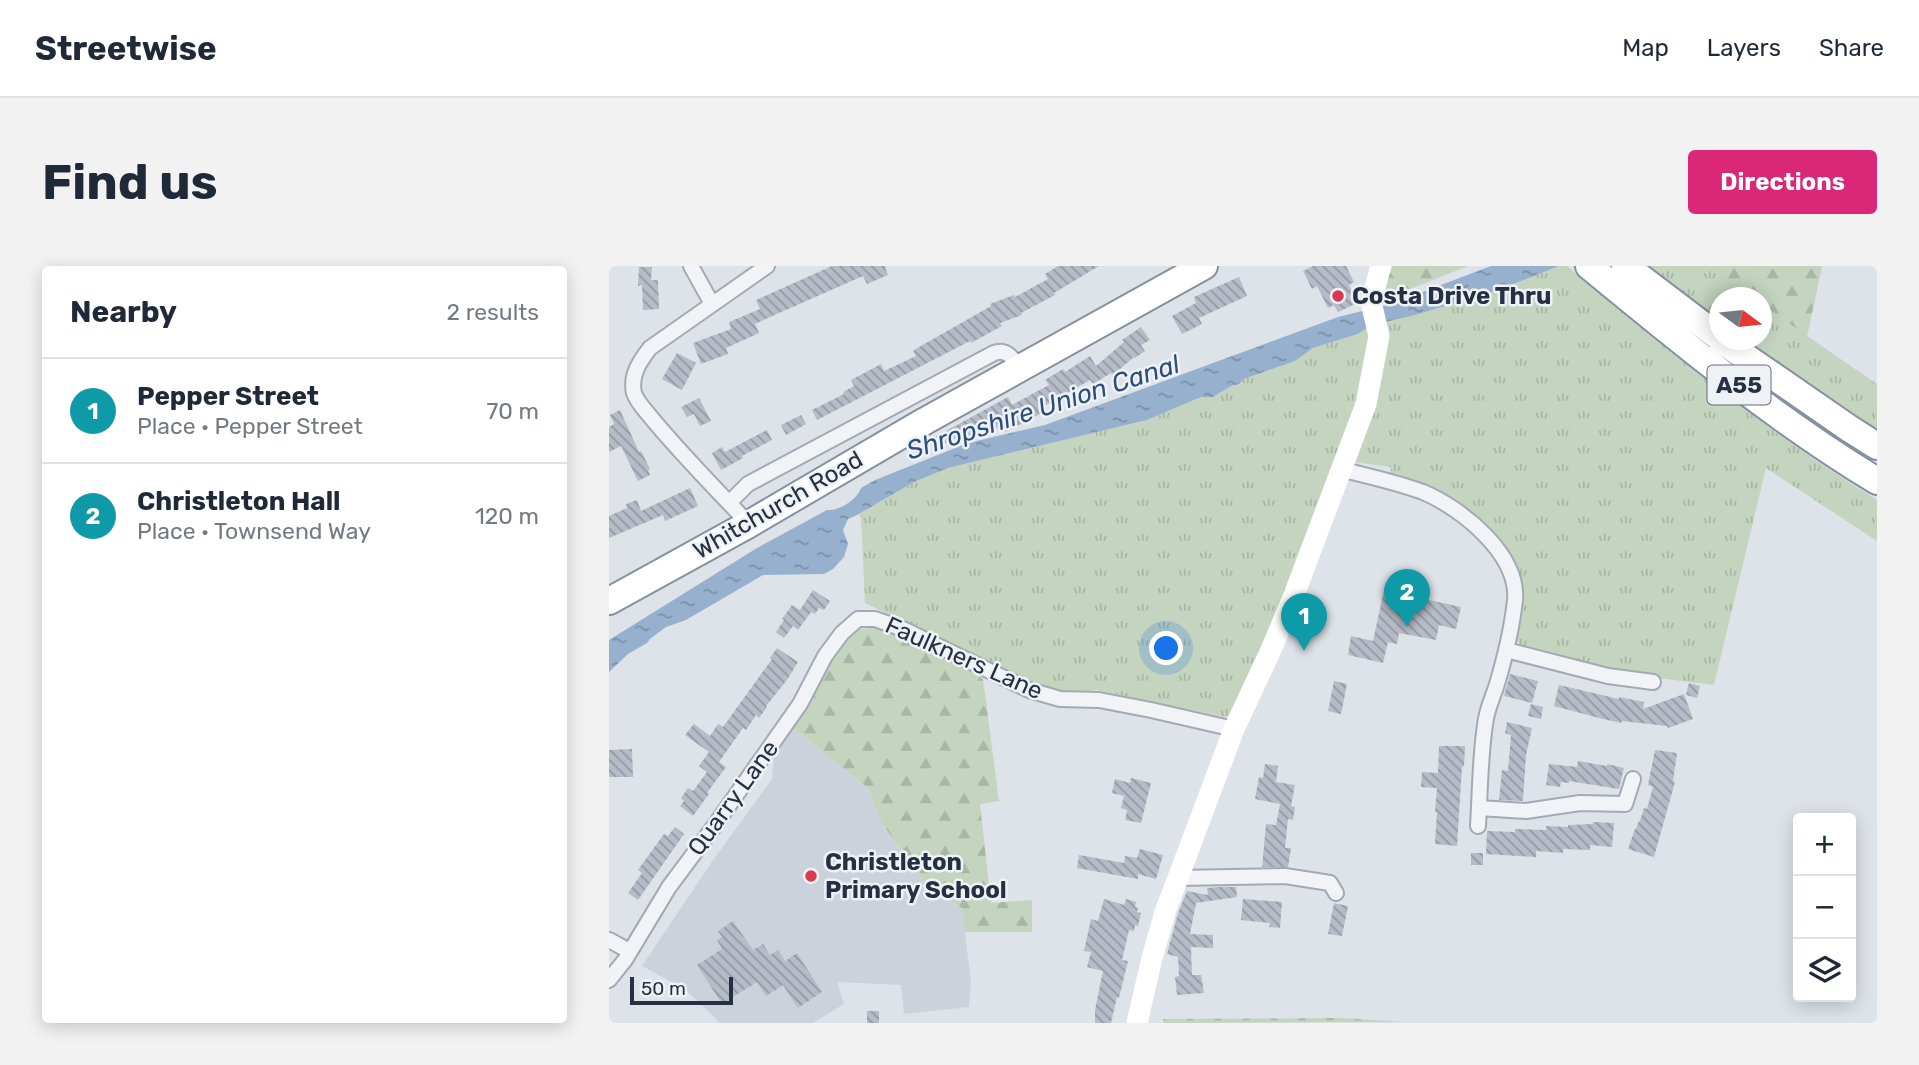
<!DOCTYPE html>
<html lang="en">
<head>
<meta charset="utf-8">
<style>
  :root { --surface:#fff; --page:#f2f2f3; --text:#1f2937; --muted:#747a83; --line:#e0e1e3; --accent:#db2777 }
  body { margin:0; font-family:Rubik,sans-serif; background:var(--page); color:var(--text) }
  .controls { position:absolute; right:21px; bottom:21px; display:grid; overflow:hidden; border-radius:7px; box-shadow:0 4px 18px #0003 }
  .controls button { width:63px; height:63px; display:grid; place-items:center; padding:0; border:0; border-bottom:2px solid var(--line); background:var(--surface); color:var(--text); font:35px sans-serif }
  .compass { position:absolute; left:1100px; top:21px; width:63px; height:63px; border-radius:50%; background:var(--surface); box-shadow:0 4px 18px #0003; rotate:105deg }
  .scale { position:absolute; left:21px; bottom:18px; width:103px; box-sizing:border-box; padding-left:7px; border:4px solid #263042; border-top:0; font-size:19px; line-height:24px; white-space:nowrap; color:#263042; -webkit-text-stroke:5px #eef2f7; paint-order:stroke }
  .you { position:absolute; left:558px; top:383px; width:24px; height:24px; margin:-18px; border:5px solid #fff; border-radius:50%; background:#1a73e8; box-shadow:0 0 0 10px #1a73e833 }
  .badge { display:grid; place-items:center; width:46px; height:46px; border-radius:50%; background:var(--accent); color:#fff; font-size:23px; font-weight:700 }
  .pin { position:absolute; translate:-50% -58px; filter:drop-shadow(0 2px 4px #0008) }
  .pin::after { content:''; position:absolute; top:37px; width:24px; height:21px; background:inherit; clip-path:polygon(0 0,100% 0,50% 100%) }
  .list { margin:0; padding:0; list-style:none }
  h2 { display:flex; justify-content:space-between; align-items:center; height:91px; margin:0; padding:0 28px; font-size:30px }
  h2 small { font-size:23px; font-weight:400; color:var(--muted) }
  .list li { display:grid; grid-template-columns:46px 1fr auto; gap:21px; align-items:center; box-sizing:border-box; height:105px; padding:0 28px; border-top:2px solid var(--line) }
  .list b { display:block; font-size:26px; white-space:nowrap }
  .list p { margin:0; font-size:23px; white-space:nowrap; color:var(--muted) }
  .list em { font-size:23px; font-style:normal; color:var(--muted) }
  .icon { flex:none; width:38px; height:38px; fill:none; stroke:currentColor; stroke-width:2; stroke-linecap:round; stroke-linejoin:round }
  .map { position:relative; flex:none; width:1268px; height:757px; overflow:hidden; border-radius:7px }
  header { display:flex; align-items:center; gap:42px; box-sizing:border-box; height:98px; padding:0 35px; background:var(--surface); border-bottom:2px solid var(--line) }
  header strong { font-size:33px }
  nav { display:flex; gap:38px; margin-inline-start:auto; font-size:24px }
  .intro { display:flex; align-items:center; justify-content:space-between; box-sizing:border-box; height:168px; padding:0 42px }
  h1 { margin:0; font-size:49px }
  .button { padding:18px 32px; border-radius:7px; background:var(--accent); color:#fff; font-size:24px; font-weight:700 }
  main { display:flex; gap:42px; padding:0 42px }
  aside { flex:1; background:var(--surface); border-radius:7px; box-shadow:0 4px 18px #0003 }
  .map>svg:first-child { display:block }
  .built { fill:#ccd2db }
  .grass { fill:url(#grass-tufts) }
  .forest { fill:url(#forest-firs) }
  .cemetery { fill:url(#cemetery-stones) }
  .water { fill:url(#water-ripples) }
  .building { fill:url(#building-back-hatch) }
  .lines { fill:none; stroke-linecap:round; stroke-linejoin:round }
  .street-casing { stroke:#a3aab4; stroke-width:18 }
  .highway-casing { stroke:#8590a1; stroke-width:30 }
  .street { stroke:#f2f3f7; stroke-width:14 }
  .secondary { stroke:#fff; stroke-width:21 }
  .highway { stroke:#fff; stroke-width:26 }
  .poi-dot { fill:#da384f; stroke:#eef2f7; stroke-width:2.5 }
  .labels { text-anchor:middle; stroke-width:5; stroke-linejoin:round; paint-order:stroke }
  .shield { fill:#eef2f7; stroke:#626a78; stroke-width:2 }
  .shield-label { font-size:23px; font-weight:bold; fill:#263042 }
  .poi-label { font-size:24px; font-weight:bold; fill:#263042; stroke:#eef2f7; text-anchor:start }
  .street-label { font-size:24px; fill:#263042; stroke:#eef2f7 }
  .water-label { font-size:26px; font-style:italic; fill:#2d4e79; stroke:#eef2f7 }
</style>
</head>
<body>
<header>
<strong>Streetwise</strong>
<nav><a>Map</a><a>Layers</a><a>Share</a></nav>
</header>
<div class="intro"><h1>Find us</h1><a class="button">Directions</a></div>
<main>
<aside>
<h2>Nearby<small>2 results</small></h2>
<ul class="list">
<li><span class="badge" style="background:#0f9aa8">1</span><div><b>Pepper Street</b><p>Place · Pepper Street</p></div><em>70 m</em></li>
<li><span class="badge" style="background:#0f9aa8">2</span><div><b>Christleton Hall</b><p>Place · Townsend Way</p></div><em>120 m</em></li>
</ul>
</aside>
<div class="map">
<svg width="1268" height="757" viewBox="0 0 1268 757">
  <defs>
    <pattern id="grass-tufts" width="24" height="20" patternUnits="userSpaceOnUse" patternTransform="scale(1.75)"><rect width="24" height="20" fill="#c4d4bf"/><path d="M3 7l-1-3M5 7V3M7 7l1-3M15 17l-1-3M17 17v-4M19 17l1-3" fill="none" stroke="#a8b6a5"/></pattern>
    <pattern id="forest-firs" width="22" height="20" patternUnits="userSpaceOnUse" patternTransform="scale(1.75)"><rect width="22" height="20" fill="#c4d4bf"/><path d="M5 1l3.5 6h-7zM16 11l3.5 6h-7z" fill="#a8b6a5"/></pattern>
    <pattern id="cemetery-stones" width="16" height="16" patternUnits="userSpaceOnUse" patternTransform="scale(1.75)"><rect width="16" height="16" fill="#c4d4bf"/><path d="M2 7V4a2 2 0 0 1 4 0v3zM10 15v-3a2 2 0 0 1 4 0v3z" fill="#a8b6a5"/></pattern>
    <pattern id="water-ripples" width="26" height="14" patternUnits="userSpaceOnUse" patternTransform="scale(1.75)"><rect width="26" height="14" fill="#96b0cd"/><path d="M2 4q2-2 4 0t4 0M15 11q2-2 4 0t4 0" fill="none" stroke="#7a90a8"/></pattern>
    <pattern id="building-back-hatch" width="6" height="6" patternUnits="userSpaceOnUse" patternTransform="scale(1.75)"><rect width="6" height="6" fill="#b5bcc7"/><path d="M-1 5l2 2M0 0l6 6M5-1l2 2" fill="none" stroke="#9399a3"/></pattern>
  </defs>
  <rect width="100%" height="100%" fill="#dee3e9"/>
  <path class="built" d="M184 462 259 522 272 556 321 623 353 642 362 716 360 741 295 748 292 719 228 716 235 738 204 757H111L77 724 33 700 102 597 163 513 165 486Z"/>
  <path class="grass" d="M950 0H958C1057 84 1158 166 1268 234V275L1157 202 1105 419 1000 406 922 384 912 380 906 372 914 335 910 310 902 289 880 263 856 243 807 215 781 207 782 201 745 196 779 63 773 56 887 25Z
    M1038 0H1213L1198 70 1268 118V162L1197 119 1134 74H1153V32H1111L1110 56Z
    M763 59 746 147 641 415 624 449 616 451 487 424 458 427 424 419 256 337 252 253 250 248 305 216 339 202 538 154 592 131H604L622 120 630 118 635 113 686 95 704 82 749 68Z"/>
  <path class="forest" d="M780 0H859L768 36Z
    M1100 0H1213L1198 70 1153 38V32L1144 31Z
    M273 361C309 375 342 392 374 413L390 535 371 538 382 637 423 634V666H356L353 642 321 623 272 556 259 522 184 462C195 440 224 375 246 365 253 362 265 362 273 361Z"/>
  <path class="cemetery" d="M732 752 795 756 555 757 554 753Z"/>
  <path class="water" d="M882 0H950L887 25 802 50 763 59 749 68 704 82 686 95 635 113 630 118 622 120 604 131H592L538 154 339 202 305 216 248 249 239 253 234 264 239 278 235 291 224 303 215 308 154 309 77 354 57 361 41 373 38 377 19 388 0 406V374L148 282 218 244C230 245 248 234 252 222L266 214 359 177 436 159 729 51 782 38Z"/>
  <path class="building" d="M223 0H278L276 1 279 9 258 18 254 10 161 51 146 58 150 67 117 82 119 88 92 98 84 77 122 63 120 56 151 43 147 34Z
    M449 0H490L445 27 446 29 412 47 413 49 391 57 393 60 362 77 361 75 208 154 203 144 235 128 234 126 245 120 242 114 272 98 275 105 307 90 304 85 310 81 382 40 381 38 405 29 406 31 439 13 436 8Z
    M704 0H737L745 16 740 19 748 37 729 46 725 39 719 42 708 20 703 23 694 5Z
    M30 1H43L42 14H49L50 43 34 44 33 19 29 20Z
    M630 11 638 30 590 52 593 58 573 68 563 50 587 37 585 31Z
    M532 61 541 74 532 79 536 85 526 92 525 91 504 109 502 107 484 118 481 114 432 142 435 146 398 165 391 166 387 161 360 170 357 166 332 180 326 171 399 131 403 139 440 119 436 114 454 103 456 106 481 90 487 100 515 76 513 74Z
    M68 87 87 97 73 124 53 113Z
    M90 132 102 155 91 160 85 148 78 151 72 141Z
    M11 144 30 186 32 185 41 203 39 204 41 209 29 215 12 180 0 186V161L5 158 1 149Z
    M192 149 197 158 177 169 172 159Z
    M158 164 163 174 133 190 134 192 112 204 103 187 113 181 116 186Z
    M81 222 89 240 56 255 54 249 0 272V250L18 242 17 238 28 234 32 245Z
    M204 324 221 335 215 344 210 342 206 348 202 346 189 364 184 360 175 372 167 366 175 354 173 353 183 339 191 344Z
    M775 324 852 341 847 363 830 359 827 374 790 367 788 378 779 376 774 397 739 389 742 370 764 375Z
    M168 382 189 396 178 414 157 440 158 441 150 452 147 449 137 464 134 462 110 496 117 501 98 527 100 528 84 550 71 540 75 535 72 532 79 522 84 525 98 506 90 500 100 486 76 469 85 458 101 470 109 458 114 461 163 393 161 392Z
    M901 408 929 415 923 437 895 430Z
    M725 415 738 418 732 448 719 445Z
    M1080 417 1091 420 1088 432 1077 429Z
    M950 419 1010 433V431L1035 436 1034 443 1075 428 1084 453 1059 462 1058 460 1013 455 1012 457 990 452 945 440Z
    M922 438 934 441 932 453 919 450Z
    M898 456 923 462 917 489 914 535 890 534 893 504 899 505 902 469 896 467Z
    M830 480H856L855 500 853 501 848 580 826 578 828 546H826L828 522 812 521 813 506 829 507Z
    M23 483 24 511H0V484Z
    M1046 484 1068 487 1064 515 1066 516 1045 591 1019 583 1026 563H1027L1030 555H1031L1035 542 1038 543 1044 521 1039 519Z
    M969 495 998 500V498L1015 502 1010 523 960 515V517L952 516 951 521 937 519 940 498 968 501Z
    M656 498 669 500 667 516 686 519 682 540 686 541 684 554 679 553 676 582H682L679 601H653L657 558 667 559 671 538 646 533 650 511 654 512Z
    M522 512 542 517 532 557 516 554 518 544 512 542 515 530 503 527 506 513 521 517Z
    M984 556 1005 557 1003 581 981 579V584L954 583V587L927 585V591L877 588 878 565 906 566V563L937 564V560L959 561V559L984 558Z
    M66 561 75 568 29 634 19 627 33 607 29 604 55 568 59 570Z
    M531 583 554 589 547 613 529 608V613L468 602 470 589 515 597 516 590 528 592Z
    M862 587H874V599H862Z
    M609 621H627L628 631 587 637 581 668 604 669V682L582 681 583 709H592L595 727 568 729 566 711 570 710 569 691 558 688 569 647 578 625 599 629 598 622Z
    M495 633 515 639 517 633 527 636 526 641 529 642 528 646 532 647 529 660 526 659 525 665 520 664 513 694 519 695 510 732 508 731 502 757H486V744L494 705 478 701 482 686 475 685 482 653 489 655Z
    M634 633 673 636 671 662 660 661 661 657 632 654Z
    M725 637 739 640 733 670 719 668Z
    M124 655 144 684 154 678 161 689 169 684 176 695 188 687 213 726 189 742 174 719 157 730 148 716 113 738 88 699 113 683 108 674 113 671 109 665Z
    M258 745H270V757H258Z"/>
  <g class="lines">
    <g class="street-casing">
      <path id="street" d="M82 0 103 38
        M731 203C759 210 787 216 814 226 852 242 910 288 906 334 903 362 896 391 888 418 884 431 877 445 876 459 871 492 871 527 869 560
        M120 237 139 218 385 87C398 82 404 93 411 102
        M140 258C106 222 71 187 40 149 35 143 27 134 25 127 21 109 31 95 41 82L158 0
        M897 384 999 410 1044 416
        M870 542 917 545 971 537 1016 538 1024 513
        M569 612 676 610 721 617 727 627
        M0 674 20 685
        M0 714 16 694 60 621 104 562 191 438 216 390 233 367 249 353H266L294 363 420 424 451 433 490 434 542 444 625 463"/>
    </g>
    <g class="highway-casing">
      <path id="highway" d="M980 0C1072 76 1166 153 1268 215
        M1016 0 1111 72
        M1112 74 1241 163 1268 180
        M0 335 140 258 316 155 595 0"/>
    </g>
    <use href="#street" class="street"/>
    <path class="secondary" d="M528 757 543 692 557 643 569 612 625 463 661 386 685 329 757 138 770 70 762 36 772 0"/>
    <use href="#highway" class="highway"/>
  </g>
  <g class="poi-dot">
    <circle cx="729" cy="30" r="7"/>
    <circle cx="202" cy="610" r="7"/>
  </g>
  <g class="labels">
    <rect class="shield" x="1098.5" y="99.5" width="63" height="39" rx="5"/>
    <g class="shield-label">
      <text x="1130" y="127">A55</text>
    </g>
    <g class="poi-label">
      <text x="743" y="38">Costa Drive Thru</text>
      <text x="216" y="604">Christleton<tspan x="216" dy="28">Primary School</tspan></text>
    </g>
    <g class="street-label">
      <text transform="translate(169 239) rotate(-30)" y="8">Whitchurch Road</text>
      <text transform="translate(355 392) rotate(24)" y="8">Faulkners Lane</text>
      <text transform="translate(124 532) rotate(-54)" y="8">Quarry Lane</text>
    </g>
    <g class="water-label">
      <text transform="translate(434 141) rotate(-18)" y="9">Shropshire Union Canal</text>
    </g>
  </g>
</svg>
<div class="controls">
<button>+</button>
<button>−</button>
<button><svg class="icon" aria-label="layers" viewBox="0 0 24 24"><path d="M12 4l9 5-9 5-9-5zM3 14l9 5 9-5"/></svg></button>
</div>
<svg class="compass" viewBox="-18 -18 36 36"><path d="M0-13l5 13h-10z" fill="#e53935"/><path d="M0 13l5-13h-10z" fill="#747a83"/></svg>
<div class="scale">50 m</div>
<div class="you"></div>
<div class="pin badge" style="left:695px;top:385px;background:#0f9aa8">1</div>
<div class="pin badge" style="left:798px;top:361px;background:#0f9aa8">2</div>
</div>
</main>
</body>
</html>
